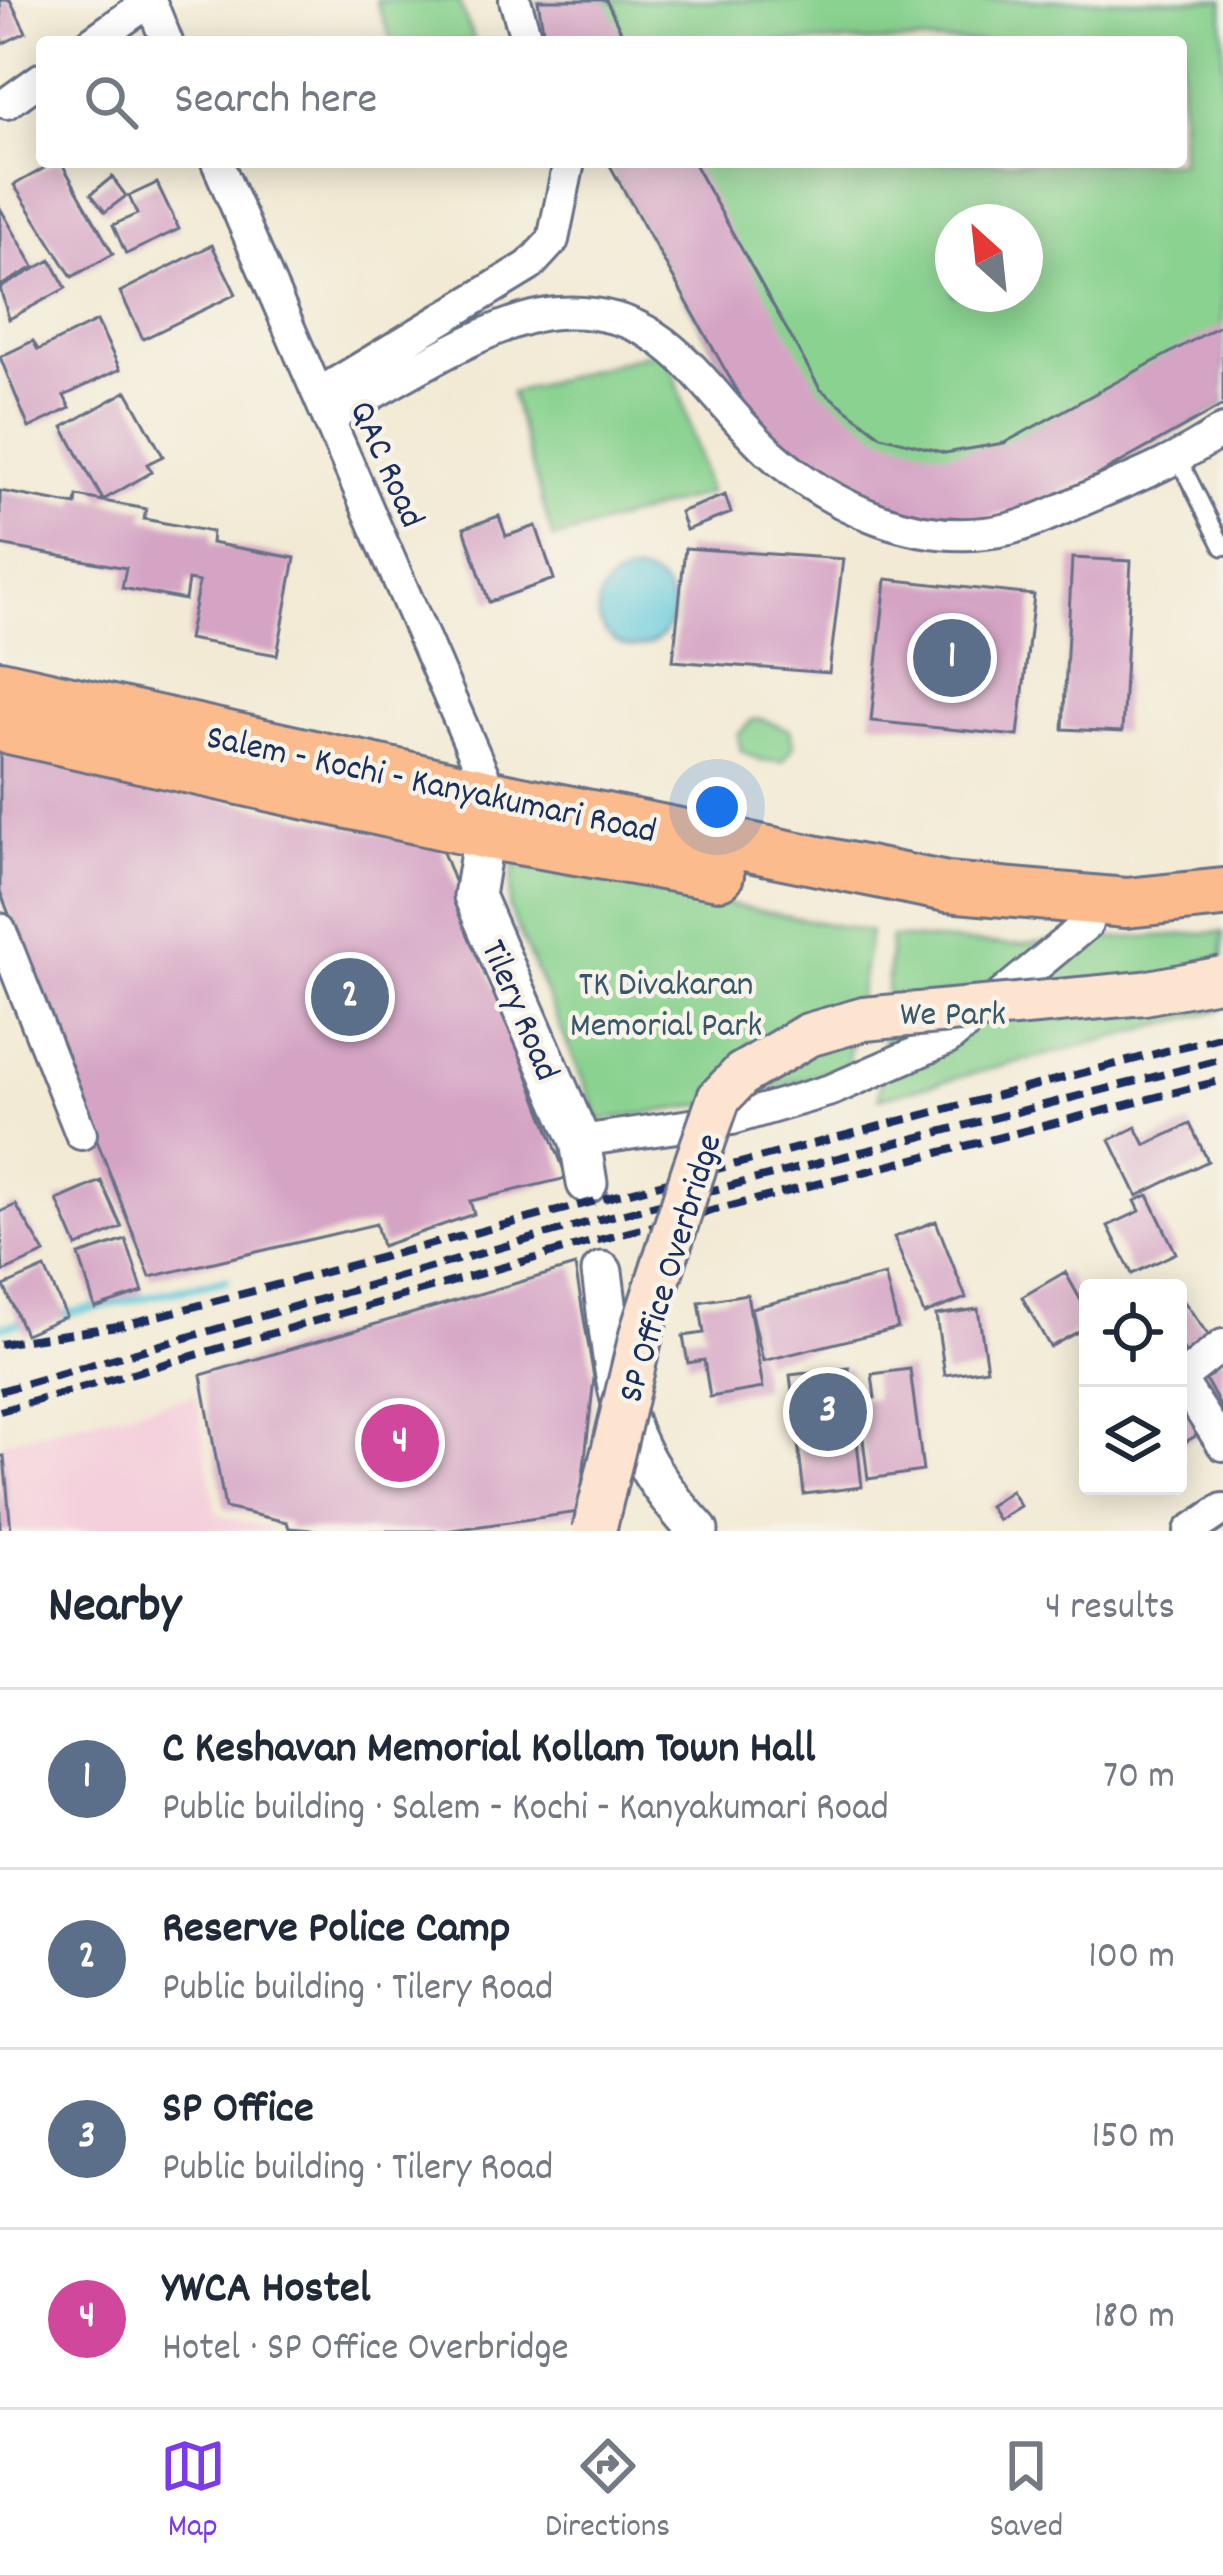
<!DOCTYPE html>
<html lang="en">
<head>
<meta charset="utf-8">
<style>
  :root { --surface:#fff; --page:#f6f6f7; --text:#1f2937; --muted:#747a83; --line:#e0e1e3; --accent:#7c3aed }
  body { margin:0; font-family:Dekko,sans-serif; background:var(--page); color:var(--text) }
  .controls { position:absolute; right:36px; bottom:36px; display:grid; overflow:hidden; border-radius:12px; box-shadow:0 6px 30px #0003 }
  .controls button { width:108px; height:108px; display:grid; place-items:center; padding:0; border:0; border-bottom:3px solid var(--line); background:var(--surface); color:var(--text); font:60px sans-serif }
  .compass { position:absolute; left:935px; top:204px; width:108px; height:108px; border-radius:50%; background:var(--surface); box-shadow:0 6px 30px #0003; rotate:333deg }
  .you { position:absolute; left:717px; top:807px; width:42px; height:42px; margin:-30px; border:9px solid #fff; border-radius:50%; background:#1a73e8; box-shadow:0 0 0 18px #1a73e833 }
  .badge { display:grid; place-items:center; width:78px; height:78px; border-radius:50%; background:var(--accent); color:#fff; font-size:39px; font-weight:700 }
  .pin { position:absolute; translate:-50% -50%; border:6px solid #fff; box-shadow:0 3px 12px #0006 }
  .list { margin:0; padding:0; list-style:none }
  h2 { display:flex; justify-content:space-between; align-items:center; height:156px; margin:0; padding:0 48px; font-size:51px }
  h2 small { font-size:39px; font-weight:400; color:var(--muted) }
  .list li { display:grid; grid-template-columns:78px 1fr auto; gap:36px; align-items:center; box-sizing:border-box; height:180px; padding:0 48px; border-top:3px solid var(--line) }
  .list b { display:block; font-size:45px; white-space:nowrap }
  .list p { margin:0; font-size:39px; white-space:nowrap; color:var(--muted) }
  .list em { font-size:39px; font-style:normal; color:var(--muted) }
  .icon { flex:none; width:66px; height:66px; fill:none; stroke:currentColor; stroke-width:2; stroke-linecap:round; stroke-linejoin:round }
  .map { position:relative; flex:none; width:1223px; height:1531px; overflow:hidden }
  .search { position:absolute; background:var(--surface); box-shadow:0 6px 30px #0003; left:36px; right:36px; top:36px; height:132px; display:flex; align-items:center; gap:30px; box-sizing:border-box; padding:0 42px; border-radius:12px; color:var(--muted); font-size:45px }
  .sheet { height:876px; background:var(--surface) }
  nav { display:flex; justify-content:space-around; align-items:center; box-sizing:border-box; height:168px; border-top:3px solid var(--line); background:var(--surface); font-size:33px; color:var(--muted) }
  nav a { display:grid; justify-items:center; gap:6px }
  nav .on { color:var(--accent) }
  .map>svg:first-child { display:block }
  .built { fill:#f4cfdc }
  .green { fill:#89d28f; stroke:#528076; stroke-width:3; fill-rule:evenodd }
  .water { fill:#5fc9da; stroke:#3d7c9c; stroke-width:3 }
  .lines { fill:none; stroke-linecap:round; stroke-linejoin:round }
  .stream { stroke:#5fc9da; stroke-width:8 }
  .building { fill:#d5a4c5 }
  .service-casing { stroke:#667087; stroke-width:21 }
  .minor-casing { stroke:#667087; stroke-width:36 }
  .tertiary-casing { stroke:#667087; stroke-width:45 }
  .primary-casing { stroke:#667087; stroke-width:54 }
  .service { stroke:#fff; stroke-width:15 }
  .minor { stroke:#fff; stroke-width:30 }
  .tertiary { stroke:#fff; stroke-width:39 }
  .primary { stroke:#fbbb8c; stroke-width:48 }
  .rail { stroke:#1b2f5e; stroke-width:8; stroke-dasharray:18 9; stroke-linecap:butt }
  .secondary-bridge-casing { stroke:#667087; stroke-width:48; stroke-linecap:butt }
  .secondary-bridge { stroke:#fde4d1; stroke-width:42 }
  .labels { text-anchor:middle; stroke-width:9; stroke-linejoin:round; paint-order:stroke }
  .street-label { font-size:36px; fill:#1b2f5e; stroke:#f7f3e8 }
  .park-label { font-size:36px; fill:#36586a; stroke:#f7f3e8 }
</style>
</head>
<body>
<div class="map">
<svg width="1223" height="1531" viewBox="0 0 1223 1531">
  <rect width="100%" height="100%" fill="#f7f3e8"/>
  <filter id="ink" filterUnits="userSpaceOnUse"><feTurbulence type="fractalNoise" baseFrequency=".00833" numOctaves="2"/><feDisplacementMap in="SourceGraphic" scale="24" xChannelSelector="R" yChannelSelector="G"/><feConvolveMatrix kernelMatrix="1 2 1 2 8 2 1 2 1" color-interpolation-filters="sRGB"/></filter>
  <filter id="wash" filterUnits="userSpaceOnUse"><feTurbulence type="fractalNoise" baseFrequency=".004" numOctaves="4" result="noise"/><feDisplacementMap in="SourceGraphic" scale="48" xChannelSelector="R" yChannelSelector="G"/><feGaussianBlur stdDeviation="2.7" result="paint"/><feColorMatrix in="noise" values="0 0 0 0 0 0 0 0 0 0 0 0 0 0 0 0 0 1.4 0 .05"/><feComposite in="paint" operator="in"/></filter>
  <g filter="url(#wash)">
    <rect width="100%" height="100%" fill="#f2ead4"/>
    <path class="built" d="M196 1395 216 1514 276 1531H0V1442Z"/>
    <path class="green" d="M376 0H458L475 42H392Z
      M538 0H1223V405C1135 455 1053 502 954 525L749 412 608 162H1181V42H545ZM953 222H1025V294H953Z
      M667 348 709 493 553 539 511 393Z
      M761 719 790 730 794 746 783 761H761L741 751 738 735 752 720Z
      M514 864 870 932 847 1065 731 1101 600 1120 509 908Z
      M1223 932V1009L879 1098 891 937 1006 945Z"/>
    <path class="water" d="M598 610a37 37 0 1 1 74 0a37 37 0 1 1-74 0Z"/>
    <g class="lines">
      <path class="stream" d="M60 1315 226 1280
        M0 1327 28 1321"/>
    </g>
    <g id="blocks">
      <path class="building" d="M0 0H10L26 32 2 44Z
        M538 0H606L626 42H545Z
        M55 162H61L113 254 72 277 14 185Z
        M608 162H693L820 389 881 436 945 453 1004 443 1223 324V405L1096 476 1024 509 954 525 912 519 803 471 749 412Z
        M112 177 126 196 105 212 91 194Z
        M157 183 179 229 126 254 113 225 137 214 129 196Z
        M0 208 34 267 0 286Z
        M212 245 236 294 143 339 120 292Z
        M51 260 66 288 9 319 0 288Z
        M97 321 120 369 64 396 70 408 29 428 0 357 33 341 38 350Z
        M127 391 163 456 147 464 152 472 103 500 63 427Z
        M0 491 76 505 77 496 146 509 144 519 212 532 211 543 295 558 277 655 188 639 199 582 188 580 185 600 122 588 126 568 0 545Z
        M725 495 731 513 686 530 680 512Z
        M499 516 506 536 536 526 554 579 489 602 464 528Z
        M685 548 843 559 829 673 673 661Z
        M1072 558 1131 561 1122 732 1063 729Z
        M886 579 1034 595 1018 736 871 721Z
        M0 750 441 847 567 1178 470 1201 474 1214 382 1246 376 1224 150 1277 0 891Z
        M1190 1124 1208 1161 1137 1196 1110 1140 1136 1127 1145 1145Z
        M101 1181 122 1227 77 1247 57 1200Z
        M1148 1195 1176 1253 1132 1274 1108 1226 1140 1211 1135 1201Z
        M16 1205 45 1253 3 1272 0 1212Z
        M936 1221 966 1298 924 1314 894 1237Z
        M126 1240 143 1292 95 1308 79 1255Z
        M575 1266 594 1378 579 1512 445 1531H325L289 1528 287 1522 225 1508 201 1375Z
        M45 1268 66 1316 25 1334 4 1286Z
        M1065 1272 1088 1313V1326L1050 1347 1022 1297Z
        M885 1275 898 1328 763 1361 751 1308Z
        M1178 1293 1213 1342 1190 1359 1178 1343Z
        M747 1294 763 1388 710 1397 704 1360 688 1363 683 1336 704 1333 699 1302Z
        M978 1309 987 1369 945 1375 936 1315Z
        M1223 1355V1411L1199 1368Z
        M849 1368 862 1487 804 1494 790 1375Z
        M910 1369 923 1471 868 1479 858 1400 875 1398 872 1374Z
        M1178 1392 1201 1433 1178 1446Z
        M0 1456H4L11 1531H0Z
        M1011 1491 1020 1506 998 1520 989 1506Z"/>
    </g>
  </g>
  <g filter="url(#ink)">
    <use href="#blocks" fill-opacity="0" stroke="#667087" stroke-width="3"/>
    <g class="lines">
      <g class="service-casing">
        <path id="service" d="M1179 460 1223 547"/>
      </g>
      <g class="minor-casing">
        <path id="minor" d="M150 0 167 42
          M515 0 527 42
          M92 42 150 1
          M7 103 42 78
          M217 162 492 795
          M318 394 529 266 553 240 569 162
          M329 418C389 387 494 316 558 313 669 306 699 387 768 451 832 509 921 549 1009 529 1038 522 1067 506 1094 495 1140 476 1182 458 1223 430
          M0 929 81 1134
          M580 1141 732 1119 831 1090 948 1039 1087 924
          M1178 1376 1223 1445
          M1180 1379 1223 1345
          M1190 1531 1223 1509"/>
      </g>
      <g class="tertiary-casing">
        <path id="tertiary" d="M484 834 474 896 580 1141 587 1183
          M602 1272C618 1390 613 1438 698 1531"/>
      </g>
      <g class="primary-casing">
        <path id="primary" d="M0 685 492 795 947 887 1126 903 1223 893
          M0 727 484 834 719 875"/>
      </g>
      <use href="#service" class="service"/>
      <use href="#minor" class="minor"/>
      <use href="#tertiary" class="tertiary"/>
      <use href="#primary" class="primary"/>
      <path class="rail" d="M0 1344 124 1325 1223 1036
        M0 1391 593 1221 1223 1059
        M0 1411 598 1240 1223 1080"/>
      <g class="secondary-bridge-casing">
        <path id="secondary-bridge" d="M594 1531 642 1331 693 1172 719 1098 742 1074 808 1035 864 1019 1144 993 1223 978"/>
      </g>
      <use href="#secondary-bridge" class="secondary-bridge"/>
    </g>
  </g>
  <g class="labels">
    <g class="street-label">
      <text transform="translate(390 463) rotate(66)" y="13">QAC Road</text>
      <text transform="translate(432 781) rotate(12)" y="13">Salem - Kochi - Kanyakumari Road</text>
      <text transform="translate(523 1009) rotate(67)" y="13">Tilery Road</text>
      <text transform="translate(667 1267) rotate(-73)" y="13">SP Office Overbridge</text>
    </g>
    <g class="park-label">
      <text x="666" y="994">TK Divakaran<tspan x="666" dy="41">Memorial Park</tspan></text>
      <text x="953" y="1024">We Park</text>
    </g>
  </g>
</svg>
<div class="controls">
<button><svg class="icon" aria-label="locate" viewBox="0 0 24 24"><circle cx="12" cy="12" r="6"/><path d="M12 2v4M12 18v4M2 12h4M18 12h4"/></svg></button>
<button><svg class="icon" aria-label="layers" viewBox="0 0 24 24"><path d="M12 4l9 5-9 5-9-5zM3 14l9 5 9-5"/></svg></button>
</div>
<svg class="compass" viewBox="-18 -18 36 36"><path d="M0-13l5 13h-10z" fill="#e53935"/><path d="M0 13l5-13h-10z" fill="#747a83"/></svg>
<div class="you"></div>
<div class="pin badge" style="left:952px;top:658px;background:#5c6f8a">1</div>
<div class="pin badge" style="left:350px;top:997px;background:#5c6f8a">2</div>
<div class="pin badge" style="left:828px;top:1412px;background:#5c6f8a">3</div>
<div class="pin badge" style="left:400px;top:1443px;background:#d1479c">4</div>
<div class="search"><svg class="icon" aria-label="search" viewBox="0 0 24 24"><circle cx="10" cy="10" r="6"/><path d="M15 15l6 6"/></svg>Search here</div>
</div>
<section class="sheet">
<h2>Nearby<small>4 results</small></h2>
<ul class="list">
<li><span class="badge" style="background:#5c6f8a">1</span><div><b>C Keshavan Memorial Kollam Town Hall</b><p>Public building · Salem - Kochi - Kanyakumari Road</p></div><em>70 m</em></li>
<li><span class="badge" style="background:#5c6f8a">2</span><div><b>Reserve Police Camp</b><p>Public building · Tilery Road</p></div><em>100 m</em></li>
<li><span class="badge" style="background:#5c6f8a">3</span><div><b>SP Office</b><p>Public building · Tilery Road</p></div><em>150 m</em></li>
<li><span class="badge" style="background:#d1479c">4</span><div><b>YWCA Hostel</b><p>Hotel · SP Office Overbridge</p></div><em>180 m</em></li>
</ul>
</section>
<nav>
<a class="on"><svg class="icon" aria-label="map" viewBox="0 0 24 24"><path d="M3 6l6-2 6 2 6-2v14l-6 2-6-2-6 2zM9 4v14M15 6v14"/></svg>Map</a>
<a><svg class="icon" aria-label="directions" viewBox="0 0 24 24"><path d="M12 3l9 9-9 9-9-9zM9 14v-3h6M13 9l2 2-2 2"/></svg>Directions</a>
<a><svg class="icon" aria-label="saved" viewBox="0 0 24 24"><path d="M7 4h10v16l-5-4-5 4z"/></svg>Saved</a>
</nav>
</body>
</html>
